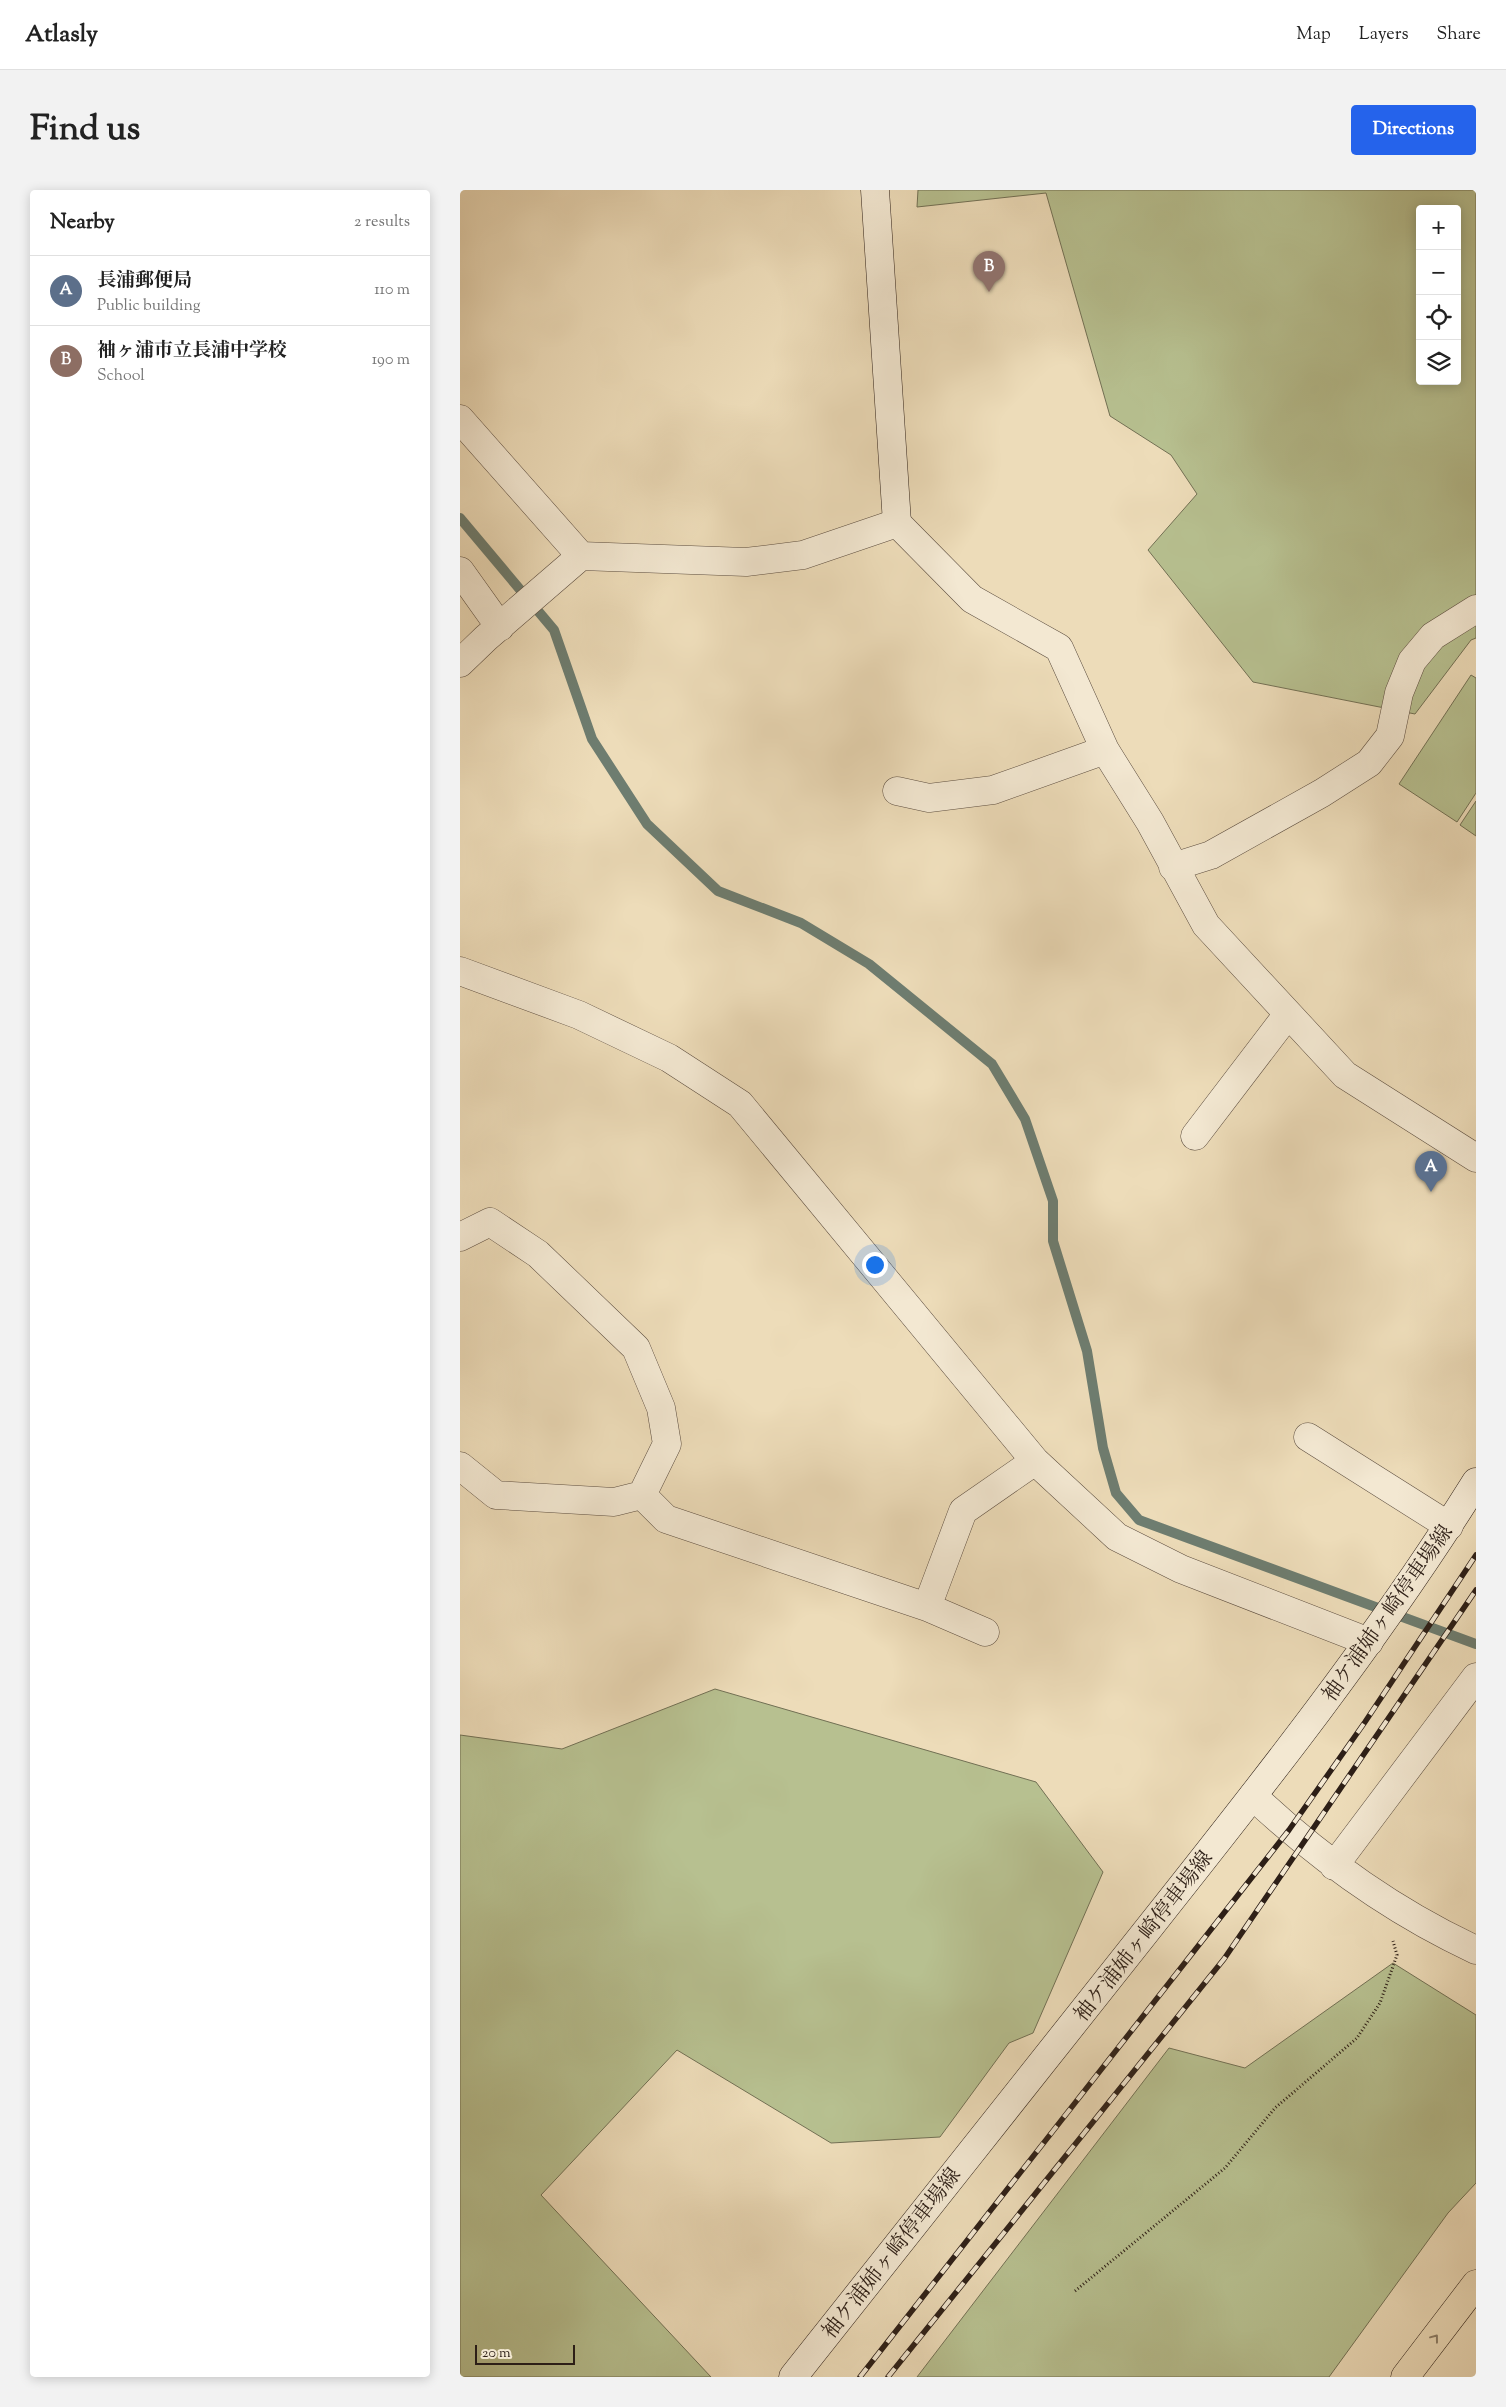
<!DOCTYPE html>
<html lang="en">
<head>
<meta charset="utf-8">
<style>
  :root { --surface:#fff; --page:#f2f2f2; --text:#222; --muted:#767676; --line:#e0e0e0; --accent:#2563eb }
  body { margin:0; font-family:"Sorts Mill Goudy","Noto Serif JP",serif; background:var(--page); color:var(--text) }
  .controls { position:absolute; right:15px; top:15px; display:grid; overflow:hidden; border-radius:5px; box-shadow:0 2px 12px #0003 }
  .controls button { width:45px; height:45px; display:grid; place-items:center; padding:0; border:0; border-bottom:1px solid var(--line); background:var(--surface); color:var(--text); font:25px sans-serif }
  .scale { position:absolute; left:15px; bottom:12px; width:100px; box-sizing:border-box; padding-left:5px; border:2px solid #2d1f17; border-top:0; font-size:14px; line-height:18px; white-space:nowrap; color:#2d1f17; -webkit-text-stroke:4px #f3e8d2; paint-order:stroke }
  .you { position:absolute; left:414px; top:1074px; width:18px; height:18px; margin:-12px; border:4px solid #fff; border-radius:50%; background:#1a73e8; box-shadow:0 0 0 8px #1a73e833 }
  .badge { display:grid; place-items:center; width:32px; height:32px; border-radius:50%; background:var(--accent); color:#fff; font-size:16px; font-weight:700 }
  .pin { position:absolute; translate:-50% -41px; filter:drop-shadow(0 1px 2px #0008) }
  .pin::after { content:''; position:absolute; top:26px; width:18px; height:15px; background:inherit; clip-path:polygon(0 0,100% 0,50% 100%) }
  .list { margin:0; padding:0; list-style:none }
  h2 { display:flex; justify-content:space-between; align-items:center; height:65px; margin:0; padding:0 20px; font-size:21px }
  h2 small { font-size:16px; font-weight:400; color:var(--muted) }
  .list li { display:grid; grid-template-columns:32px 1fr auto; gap:15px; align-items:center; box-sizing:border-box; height:70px; padding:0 20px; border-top:1px solid var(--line) }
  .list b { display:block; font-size:19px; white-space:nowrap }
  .list p { margin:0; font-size:16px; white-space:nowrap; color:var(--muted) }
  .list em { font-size:16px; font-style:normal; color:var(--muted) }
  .icon { flex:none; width:28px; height:28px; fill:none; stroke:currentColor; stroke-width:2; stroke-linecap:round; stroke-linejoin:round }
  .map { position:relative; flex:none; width:1016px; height:2187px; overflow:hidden; border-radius:5px }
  header { display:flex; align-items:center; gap:30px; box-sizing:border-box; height:70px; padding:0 25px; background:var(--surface); border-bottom:1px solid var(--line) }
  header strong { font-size:24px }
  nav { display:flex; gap:28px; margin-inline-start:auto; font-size:18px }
  .intro { display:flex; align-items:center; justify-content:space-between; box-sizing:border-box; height:120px; padding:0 30px }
  h1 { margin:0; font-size:35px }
  .button { padding:12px 22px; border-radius:5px; background:var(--accent); color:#fff; font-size:18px; font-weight:700 }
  main { display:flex; gap:30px; padding:0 30px }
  aside { flex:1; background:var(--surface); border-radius:5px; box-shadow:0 2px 12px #0003 }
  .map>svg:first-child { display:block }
  .green { fill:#b7c090; stroke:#727054; fill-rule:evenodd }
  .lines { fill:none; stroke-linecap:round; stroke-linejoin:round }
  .stream { stroke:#6e7d70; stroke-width:10 }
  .street-casing { stroke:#5d4e40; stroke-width:29 }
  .secondary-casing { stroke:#2d1f17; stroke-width:29 }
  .highway-casing { stroke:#2d1f17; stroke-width:29 }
  .path { stroke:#2d1f17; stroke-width:3; stroke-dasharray:1 2.5; stroke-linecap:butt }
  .street { stroke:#f3e8d2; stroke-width:28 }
  .secondary { stroke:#f3e8d2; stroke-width:28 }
  .highway { stroke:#eddcb9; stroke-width:28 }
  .rail-casing { stroke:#2d1f17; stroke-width:5.5 }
  .rail { stroke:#f3e8d2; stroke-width:4; stroke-dasharray:11; stroke-linecap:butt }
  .oneway { stroke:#8d7e68 }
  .labels { text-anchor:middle; stroke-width:4; stroke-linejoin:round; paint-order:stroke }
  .street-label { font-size:21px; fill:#2d1f17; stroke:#f3e8d2 }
</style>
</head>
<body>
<header>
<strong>Atlasly</strong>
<nav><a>Map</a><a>Layers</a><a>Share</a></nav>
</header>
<div class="intro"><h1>Find us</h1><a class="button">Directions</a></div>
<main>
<aside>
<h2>Nearby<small>2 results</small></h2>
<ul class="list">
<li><span class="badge" style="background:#5c6f8a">A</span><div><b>長浦郵便局</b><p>Public building</p></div><em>110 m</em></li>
<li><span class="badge" style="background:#8d6e63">B</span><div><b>袖ヶ浦市立長浦中学校</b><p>School</p></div><em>190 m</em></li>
</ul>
</aside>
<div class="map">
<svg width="1016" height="2187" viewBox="0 0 1016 2187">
  <rect width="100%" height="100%" fill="#eddcb9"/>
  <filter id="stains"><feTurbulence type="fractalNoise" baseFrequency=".004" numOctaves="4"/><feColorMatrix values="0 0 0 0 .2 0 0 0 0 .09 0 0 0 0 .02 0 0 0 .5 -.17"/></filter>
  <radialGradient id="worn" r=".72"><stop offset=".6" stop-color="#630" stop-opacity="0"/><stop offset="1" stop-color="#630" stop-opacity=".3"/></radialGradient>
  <path class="green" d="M458 0H1016V448L1011 450 955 524 793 492 688 360 737 304 711 265 650 226 586 3 457 17ZM960 19H997V191H960Z
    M1011 485 1016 488V603L997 632 939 594Z
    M1016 611V646L1000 635Z
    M255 1499 576 1592 643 1682 573 1843 549 1853 480 1947 371 1953 217 1860 81 2005 251 2187H0V1545L102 1559Z
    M933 1773 1016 1825V1993L988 2023 869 2187H457L709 1858 785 1878Z"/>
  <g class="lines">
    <path class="stream" d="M0 328 94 440 132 549 187 634 258 701 341 733 409 774 532 874 565 929 593 1011V1051L627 1161 643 1258 656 1303 679 1330 1016 1454"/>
    <g class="street-casing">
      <path id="street" d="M0 229 121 366
        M0 381 40 437
        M0 473 26 448 121 366 286 372 343 365 437 333 512 409 599 458 645 560 690 632 746 735 885 885 1016 968
        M437 601 469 608 533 600 645 560
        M713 677 751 665 862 603 909 573 930 546 939 503 952 471 973 446 1016 419
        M0 781 119 825 209 868 280 914 575 1271 657 1347 721 1379 909 1452
        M735 946 828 824
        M0 1047 30 1032 78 1064 176 1158 201 1218 207 1254 182 1305
        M848 1247 989 1336
        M0 1276 36 1305 154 1312 182 1305
        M182 1305 206 1329 467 1417 525 1442
        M467 1417 503 1321 575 1271
        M793 1606C861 1670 932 1721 1016 1760
        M874 1676 1016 1487"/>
    </g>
    <g class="secondary-casing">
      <path id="secondary" d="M415 0 437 333
        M333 2187C451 2038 570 1888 688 1739 803 1594 918 1449 1016 1292"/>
    </g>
    <g class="highway-casing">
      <path id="highway" d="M945 2187 1016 2094"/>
    </g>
    <path class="path" d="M615 2101 765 1978 815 1918 897 1848 920 1813 937 1765 933 1751"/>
    <use href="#street" class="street"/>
    <use href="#secondary" class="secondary"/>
    <use href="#highway" class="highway"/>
    <g class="rail-casing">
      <path id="rail" d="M400 2187 829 1640 905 1532 1016 1365
        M428 2187 764 1769 1016 1400"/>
    </g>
    <use href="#rail" class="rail"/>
  </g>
  <defs><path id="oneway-chevron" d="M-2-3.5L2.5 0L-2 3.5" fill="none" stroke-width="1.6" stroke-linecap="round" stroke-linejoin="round" transform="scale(1.25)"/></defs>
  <use class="oneway" href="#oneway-chevron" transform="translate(975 2148) rotate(-53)"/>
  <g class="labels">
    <g class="street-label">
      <text transform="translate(927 1423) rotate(-55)" y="7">袖ケ浦姉ヶ崎停車場線</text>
      <text transform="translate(683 1746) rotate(-52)" y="7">袖ケ浦姉ヶ崎停車場線</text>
      <text transform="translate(431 2063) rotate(-52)" y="7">袖ケ浦姉ヶ崎停車場線</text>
    </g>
  </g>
  <rect width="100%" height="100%" filter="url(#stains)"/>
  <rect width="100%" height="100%" fill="url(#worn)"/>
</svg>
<div class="controls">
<button>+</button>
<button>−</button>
<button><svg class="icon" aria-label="locate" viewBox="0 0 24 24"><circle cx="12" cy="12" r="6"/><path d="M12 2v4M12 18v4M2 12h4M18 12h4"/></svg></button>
<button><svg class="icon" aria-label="layers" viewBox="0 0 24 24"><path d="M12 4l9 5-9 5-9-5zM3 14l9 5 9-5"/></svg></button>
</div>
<div class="scale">20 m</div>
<div class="you"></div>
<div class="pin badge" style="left:971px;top:1002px;background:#5c6f8a">A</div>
<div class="pin badge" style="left:529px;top:102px;background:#8d6e63">B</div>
</div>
</main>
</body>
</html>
